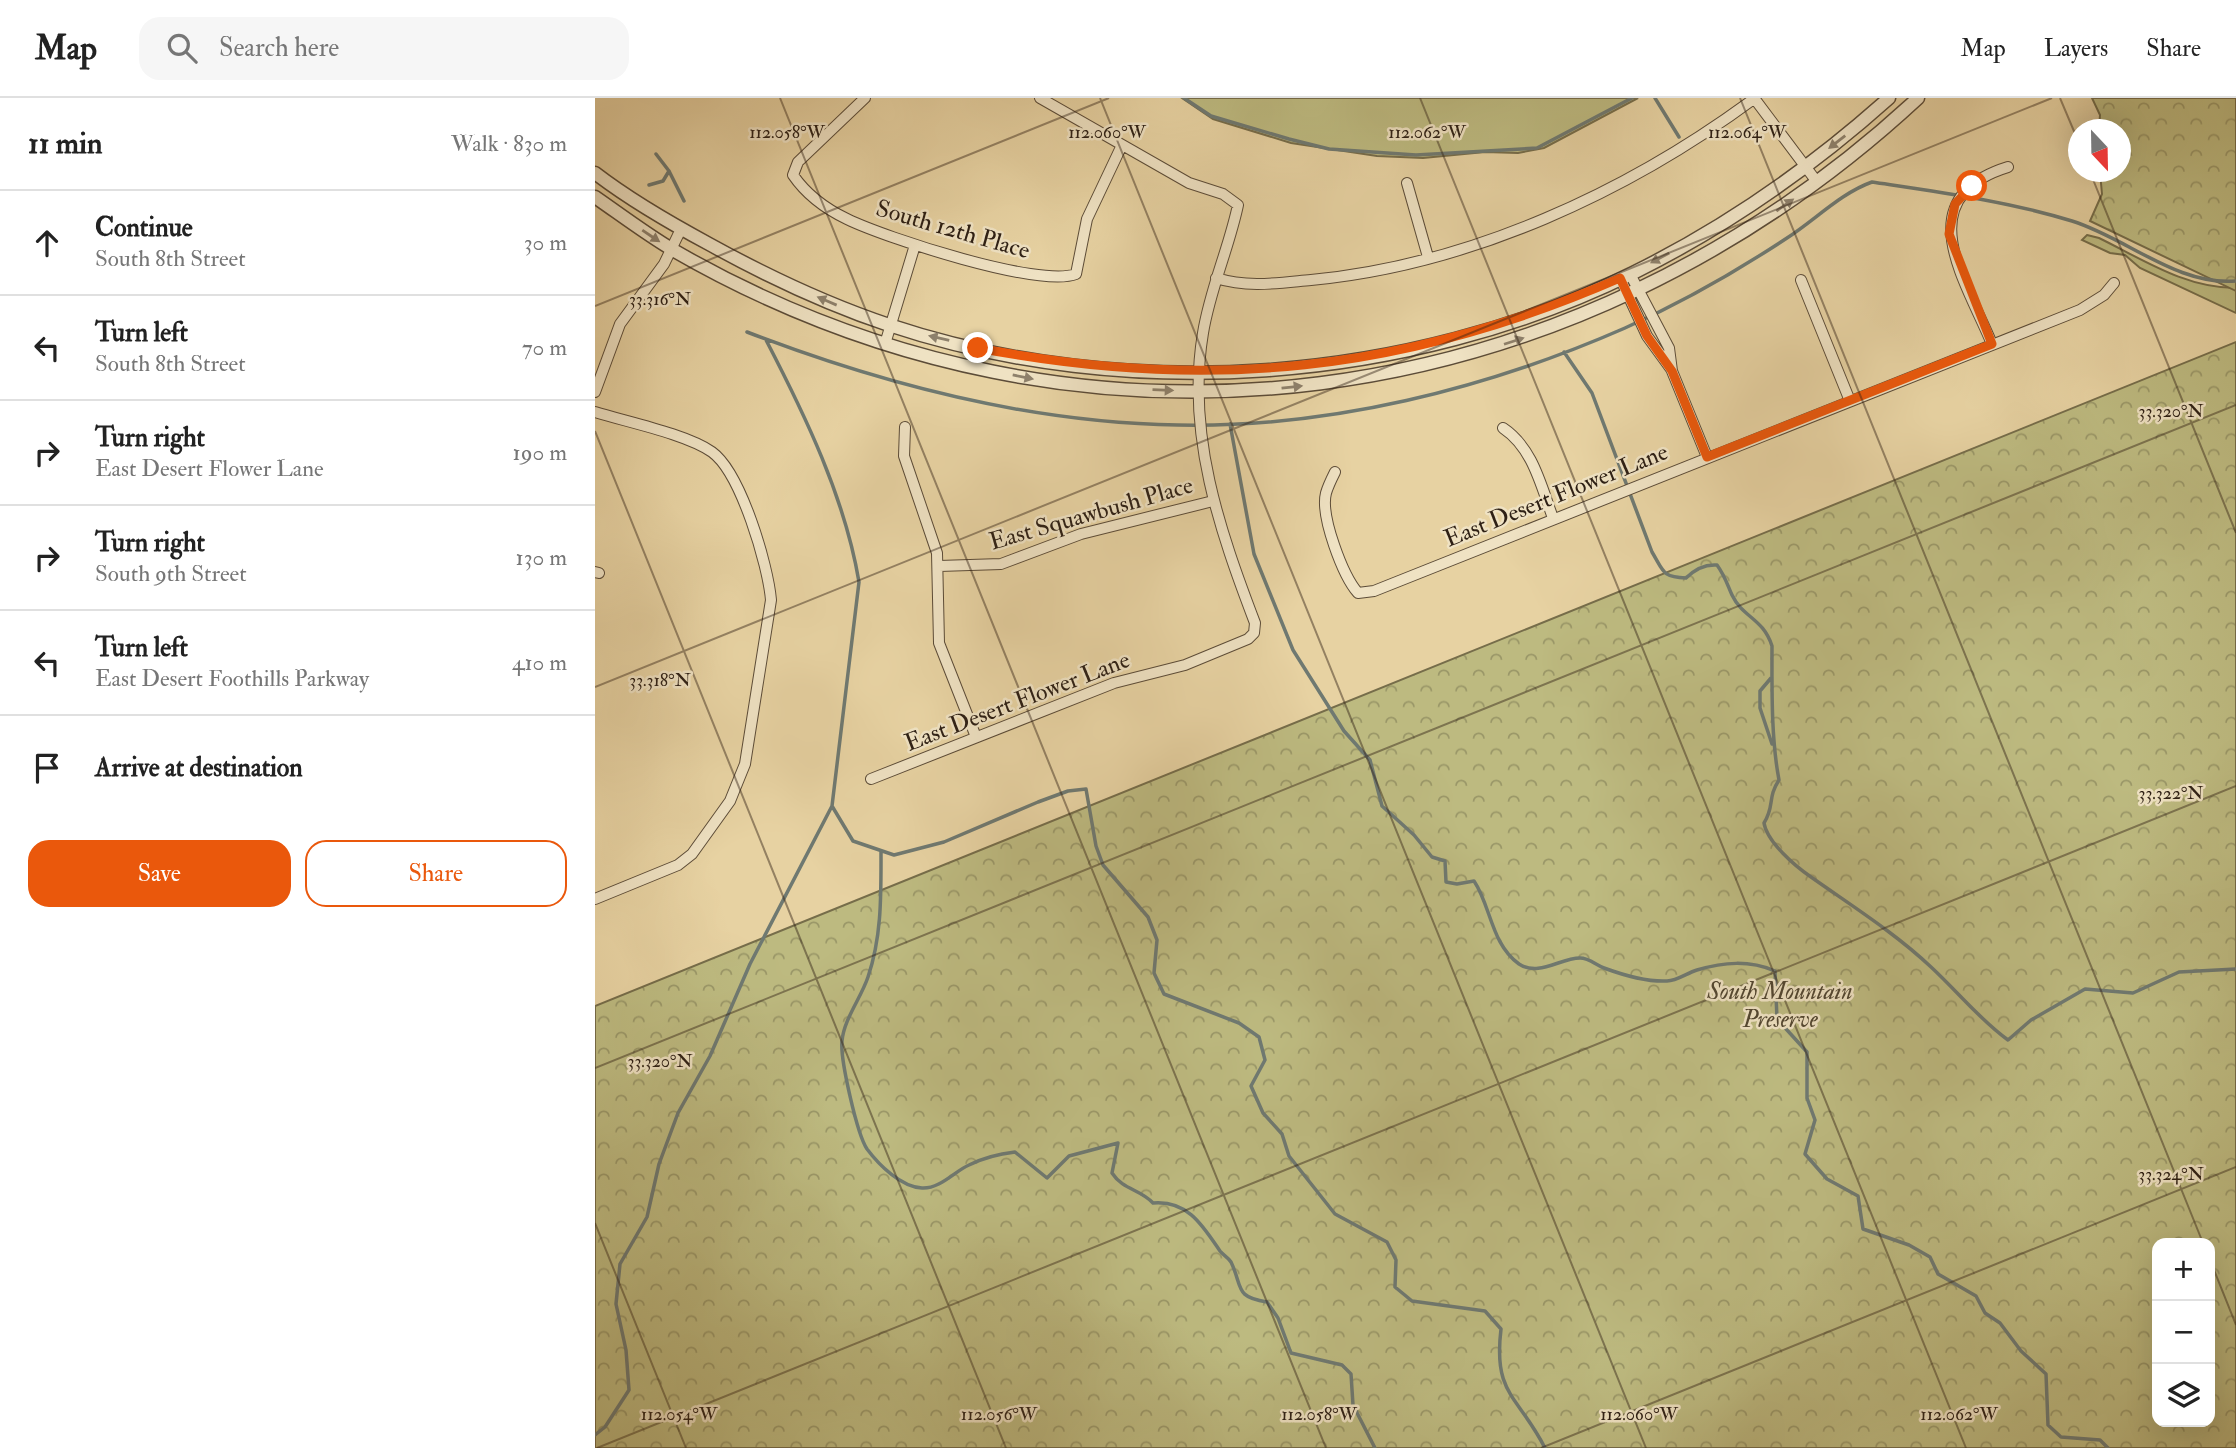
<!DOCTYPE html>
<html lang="en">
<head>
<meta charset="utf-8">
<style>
  :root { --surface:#fff; --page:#f6f6f6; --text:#222; --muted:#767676; --line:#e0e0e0; --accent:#ea580c }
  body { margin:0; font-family:"IM FELL Double Pica",serif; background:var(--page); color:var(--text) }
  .controls { position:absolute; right:21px; bottom:21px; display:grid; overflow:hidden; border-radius:14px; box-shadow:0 7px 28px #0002 }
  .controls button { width:63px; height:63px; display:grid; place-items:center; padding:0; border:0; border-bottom:2px solid var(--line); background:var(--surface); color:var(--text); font:35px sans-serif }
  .compass { position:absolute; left:1473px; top:21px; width:63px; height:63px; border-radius:50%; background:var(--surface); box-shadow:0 7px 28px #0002; rotate:158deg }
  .stop { position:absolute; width:21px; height:21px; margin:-16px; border:5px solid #ea580c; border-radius:50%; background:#fff }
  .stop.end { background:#ea580c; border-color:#fff; box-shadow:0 2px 7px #0008 }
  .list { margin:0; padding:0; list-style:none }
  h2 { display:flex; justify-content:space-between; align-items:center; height:91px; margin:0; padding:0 28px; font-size:30px }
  h2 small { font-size:23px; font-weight:400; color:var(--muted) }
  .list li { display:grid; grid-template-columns:46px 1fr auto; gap:21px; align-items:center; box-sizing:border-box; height:105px; padding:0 28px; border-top:2px solid var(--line) }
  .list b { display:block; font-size:26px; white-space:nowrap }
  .list p { margin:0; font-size:23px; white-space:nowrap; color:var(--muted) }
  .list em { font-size:23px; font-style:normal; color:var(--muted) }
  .actions { display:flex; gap:14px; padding:21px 28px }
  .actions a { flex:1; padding:16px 0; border:2px solid var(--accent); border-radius:21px; text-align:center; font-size:24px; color:var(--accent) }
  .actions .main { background:var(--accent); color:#fff }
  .icon { flex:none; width:38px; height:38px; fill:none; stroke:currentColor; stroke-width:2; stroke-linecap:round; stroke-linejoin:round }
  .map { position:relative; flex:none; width:1641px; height:1350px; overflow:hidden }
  header { display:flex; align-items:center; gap:42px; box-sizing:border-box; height:98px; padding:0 35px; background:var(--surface); border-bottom:2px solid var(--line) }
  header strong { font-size:33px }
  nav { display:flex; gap:38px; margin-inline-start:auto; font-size:24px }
  .search { width:490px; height:63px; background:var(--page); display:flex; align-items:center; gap:18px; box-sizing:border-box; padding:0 24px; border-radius:21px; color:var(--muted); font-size:26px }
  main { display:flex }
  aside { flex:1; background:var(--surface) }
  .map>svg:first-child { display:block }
  .grass { fill:#bdba80; stroke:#766d4a; stroke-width:2 }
  .forest { fill:url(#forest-crowns); stroke:#766d4a; stroke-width:2; fill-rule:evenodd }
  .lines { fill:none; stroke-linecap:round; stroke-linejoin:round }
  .stream { stroke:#6f7971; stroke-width:3.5 }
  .minor-casing { stroke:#5c4c38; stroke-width:12 }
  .tertiary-casing { stroke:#5c4c38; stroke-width:15 }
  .minor { stroke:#efe2c3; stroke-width:10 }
  .tertiary { stroke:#efe2c3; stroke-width:12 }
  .oneway { fill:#8e816c }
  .route { stroke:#ea580c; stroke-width:9 }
  .ticks { fill:none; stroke:#2e2015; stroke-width:2; stroke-opacity:0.45 }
  .labels { text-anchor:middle; stroke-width:5; stroke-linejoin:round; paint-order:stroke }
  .street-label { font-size:24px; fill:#2e2015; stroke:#efe2c3 }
  .park-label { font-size:24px; font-style:italic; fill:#524630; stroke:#efe2c3 }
  .ticks-label { font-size:18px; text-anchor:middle; fill:#2e2015; stroke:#efe2c3; stroke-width:5; stroke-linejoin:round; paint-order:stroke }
</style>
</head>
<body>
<header>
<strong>Map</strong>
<div class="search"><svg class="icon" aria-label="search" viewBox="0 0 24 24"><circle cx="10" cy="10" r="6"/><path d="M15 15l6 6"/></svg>Search here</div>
<nav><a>Map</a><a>Layers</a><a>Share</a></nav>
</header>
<main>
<aside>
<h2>11 min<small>Walk · 830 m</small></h2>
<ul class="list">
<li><svg class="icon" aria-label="ahead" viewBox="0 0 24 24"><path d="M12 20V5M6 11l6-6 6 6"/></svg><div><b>Continue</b><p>South 8th Street</p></div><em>30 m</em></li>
<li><svg class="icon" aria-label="left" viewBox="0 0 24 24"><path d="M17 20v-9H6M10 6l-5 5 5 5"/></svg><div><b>Turn left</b><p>South 8th Street</p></div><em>70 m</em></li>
<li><svg class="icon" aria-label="right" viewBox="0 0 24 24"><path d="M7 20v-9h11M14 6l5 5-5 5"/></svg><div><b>Turn right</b><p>East Desert Flower Lane</p></div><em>190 m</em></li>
<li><svg class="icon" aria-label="right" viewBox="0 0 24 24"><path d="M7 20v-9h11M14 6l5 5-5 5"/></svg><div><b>Turn right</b><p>South 9th Street</p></div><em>130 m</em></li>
<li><svg class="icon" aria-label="left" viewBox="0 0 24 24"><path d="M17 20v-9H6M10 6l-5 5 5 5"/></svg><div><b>Turn left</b><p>East Desert Foothills Parkway</p></div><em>410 m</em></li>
<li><svg class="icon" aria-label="arrive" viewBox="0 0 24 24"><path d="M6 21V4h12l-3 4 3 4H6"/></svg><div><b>Arrive at destination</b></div></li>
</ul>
<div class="actions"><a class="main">Save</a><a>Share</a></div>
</aside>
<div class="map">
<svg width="1641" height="1350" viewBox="0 0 1641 1350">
  <defs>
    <pattern id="forest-crowns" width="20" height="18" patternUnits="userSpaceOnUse" patternTransform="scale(1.75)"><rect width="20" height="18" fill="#bdba80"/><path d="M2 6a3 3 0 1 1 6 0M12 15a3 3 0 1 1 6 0" fill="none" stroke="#9a9768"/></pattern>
  </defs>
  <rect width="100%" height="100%" fill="#e7d2a2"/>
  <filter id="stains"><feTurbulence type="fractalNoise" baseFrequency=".00286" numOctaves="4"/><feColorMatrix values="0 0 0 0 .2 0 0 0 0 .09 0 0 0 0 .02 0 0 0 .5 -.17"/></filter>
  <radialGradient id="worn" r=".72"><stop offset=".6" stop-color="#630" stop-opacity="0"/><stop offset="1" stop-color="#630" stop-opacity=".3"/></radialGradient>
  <path class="grass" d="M587 0H1043L949 50 923 55 890 54 828 60 782 58 696 45 618 21Z
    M1492 137 1504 140C1549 162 1590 190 1641 190V215L1545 170 1530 157 1515 155 1487 142Z"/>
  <path class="forest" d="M1497 0H1641V193L1495 123 1507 96 1505 74H1526V32L1504 31 1505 17Z
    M1641 244V1350H0V908ZM1562 1145H1615V1324H1562Z"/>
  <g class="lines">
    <path class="stream" d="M589 0 616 18 694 41 734 51 821 57 942 50 1037 0
      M1060 0 1084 39
      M61 56 74 73 89 103
      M54 87 68 83 74 73
      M152 234C287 286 437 325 583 327 735 330 891 291 1030 230 1086 205 1142 173 1192 140 1220 122 1246 95 1277 84 1344 94 1412 103 1477 123 1532 140 1582 188 1641 183
      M969 254 997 295 1057 454C1069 474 1067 479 1091 480 1100 471 1109 466 1122 467 1130 478 1132 486 1137 497 1148 520 1168 520 1177 548 1177 591 1176 640 1184 682 1172 700 1180 708 1169 725 1172 744 1200 768 1216 779 1257 808 1300 835 1336 869 1363 894 1384 921 1413 942L1436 922 1490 891 1538 895 1584 874 1641 871
      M635 326 659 456 698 552 749 633 775 662 787 708 819 737 837 759 850 763 851 784 862 786 879 783C896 808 896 846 924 866 944 879 965 860 985 860 994 860 1001 867 1009 870 1028 877 1052 884 1072 883 1082 883 1092 875 1102 872 1129 864 1154 862 1180 873L1182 921 1212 954V1000L1220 1022 1210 1056 1232 1081 1263 1098 1268 1131 1314 1147 1335 1159 1343 1176 1381 1198 1390 1215 1405 1225 1426 1253 1451 1276 1453 1327 1466 1339 1505 1342 1513 1350
      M1176 580 1165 593V610L1177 646
      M237 708 258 743 299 757 349 744 443 704 473 693 491 691 501 748 508 767 553 819 562 842 559 875 569 896 644 925 664 939 670 962 656 988 668 1015 687 1036 694 1058 740 1116 792 1144 801 1162 800 1189 817 1203 890 1213 906 1231C898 1297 923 1297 950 1350
      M286 753C286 796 287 838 273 879 266 900 249 921 247 943 245 961 262 1036 272 1051 284 1067 306 1089 327 1090 345 1091 360 1073 374 1067 390 1059 403 1056 420 1054L452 1080 474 1058 523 1045 517 1075C528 1092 545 1091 558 1105 593 1102 608 1128 625 1153 628 1157 633 1159 636 1164 648 1189 639 1199 672 1204L683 1220 696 1255 747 1267 756 1276 758 1307 780 1350
      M0 1337 10 1329 34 1292 31 1252 21 1206 25 1166 52 1119 64 1066 83 1015 115 958 155 866 237 708 264 484C250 400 210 317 171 242"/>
    <g class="minor-casing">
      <path id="minor" d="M270 0 203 64 198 77C211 96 231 111 252 121 291 140 444 190 481 176L492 121 527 47
        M1159 0 1222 84
        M812 85 833 159
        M1035 176 1074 250 1077 273 1112 359
        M621 180C653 190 683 185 716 182 875 167 1033 94 1160 0
        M1025 180 1052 238 1076 271
        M1206 182 1255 303
        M290 246 320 147
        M1397 246C1370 181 1313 100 1413 69
        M0 294 25 226 69 166 86 131
        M0 314C32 324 91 336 117 354 146 375 173 467 176 502L150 666 135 703 97 756 83 767 0 801
        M310 329 309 358 342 455 344 545 381 639
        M908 330C938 350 946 388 958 420
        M740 374C737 380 733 388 731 395 725 418 748 478 763 495L779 493 1485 212 1509 197 1519 185
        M344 468 406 466 486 436 618 403
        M0 474 4 475
        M276 681 519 585 590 567 653 541 659 535 660 525C625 433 591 336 608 235 615 191 634 150 643 107L628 96 594 85 445 0"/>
    </g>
    <g class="tertiary-casing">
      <path id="tertiary" d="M0 75C35 102 75 125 114 146 172 178 231 206 294 227 532 306 813 286 1038 175 1131 129 1217 69 1294 0
        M0 99C26 117 51 136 78 152 490 390 978 320 1323 0"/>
    </g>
    <use href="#minor" class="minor"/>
    <use href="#tertiary" class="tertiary"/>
  </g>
  <defs><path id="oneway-solid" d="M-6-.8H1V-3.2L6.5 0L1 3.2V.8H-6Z" transform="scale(1.75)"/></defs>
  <g class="oneway">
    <use href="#oneway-solid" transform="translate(1242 44) rotate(142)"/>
    <use href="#oneway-solid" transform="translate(1190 107) rotate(-35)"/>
    <use href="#oneway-solid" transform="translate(56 138) rotate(34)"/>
    <use href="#oneway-solid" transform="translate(1065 160) rotate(152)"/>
    <use href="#oneway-solid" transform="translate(232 203) rotate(-157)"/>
    <use href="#oneway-solid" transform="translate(344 240) rotate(-167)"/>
    <use href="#oneway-solid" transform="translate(919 243) rotate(-18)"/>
    <use href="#oneway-solid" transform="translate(428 279) rotate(11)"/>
    <use href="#oneway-solid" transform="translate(697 289) rotate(-6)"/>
    <use href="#oneway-solid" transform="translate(568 292) rotate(2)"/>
  </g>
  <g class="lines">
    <path class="route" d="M383 250C613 294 810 274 1025 180L1052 238 1077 273 1112 359 1397 246 1354 136 1360 106 1377 88"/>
  </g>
  <path class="ticks" d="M185 0 731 1350M505 0 1051 1350M825 0 1371 1350M1145 0 1608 1145M1465 0 1484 45M1495 74 1641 435M0 208 514 0M0 333 411 1350M0 589 1457 0M0 970 1641 307M0 1125 91 1350M1615 1162 1641 1227M2 1350 1641 688M946 1350 1641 1069"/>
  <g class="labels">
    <g class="street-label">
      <text transform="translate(358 131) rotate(16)" y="8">South 12th Place</text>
      <text transform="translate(961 397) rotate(-22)" y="8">East Desert Flower Lane</text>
      <text transform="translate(496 415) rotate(-16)" y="8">East Squawbush Place</text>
      <text transform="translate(422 603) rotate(-21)" y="8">East Desert Flower Lane</text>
    </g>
    <g class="park-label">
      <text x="1185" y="901">South Mountain<tspan x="1185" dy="28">Preserve</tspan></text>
    </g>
  </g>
  <g class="ticks-label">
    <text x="1152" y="40">112.064°W</text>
    <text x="192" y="40">112.058°W</text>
    <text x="512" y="40">112.060°W</text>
    <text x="832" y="40">112.062°W</text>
    <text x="65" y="207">33.316°N</text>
    <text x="1576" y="319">33.320°N</text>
    <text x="65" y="588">33.318°N</text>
    <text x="1576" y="701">33.322°N</text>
    <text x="65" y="969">33.320°N</text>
    <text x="1576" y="1082">33.324°N</text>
    <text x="84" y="1322">112.054°W</text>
    <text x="404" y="1322">112.056°W</text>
    <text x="724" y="1322">112.058°W</text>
    <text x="1044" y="1322">112.060°W</text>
    <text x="1364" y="1322">112.062°W</text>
  </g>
  <rect width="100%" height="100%" filter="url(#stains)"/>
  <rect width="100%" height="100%" fill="url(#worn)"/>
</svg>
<div class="controls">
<button>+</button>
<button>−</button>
<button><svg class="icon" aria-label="layers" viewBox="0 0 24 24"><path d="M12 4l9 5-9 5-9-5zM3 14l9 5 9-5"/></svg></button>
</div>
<svg class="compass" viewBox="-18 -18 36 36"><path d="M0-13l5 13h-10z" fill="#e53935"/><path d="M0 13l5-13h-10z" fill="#767676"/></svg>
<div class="stop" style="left:1377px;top:88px"></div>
<div class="stop end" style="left:383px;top:250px"></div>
</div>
</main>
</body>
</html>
